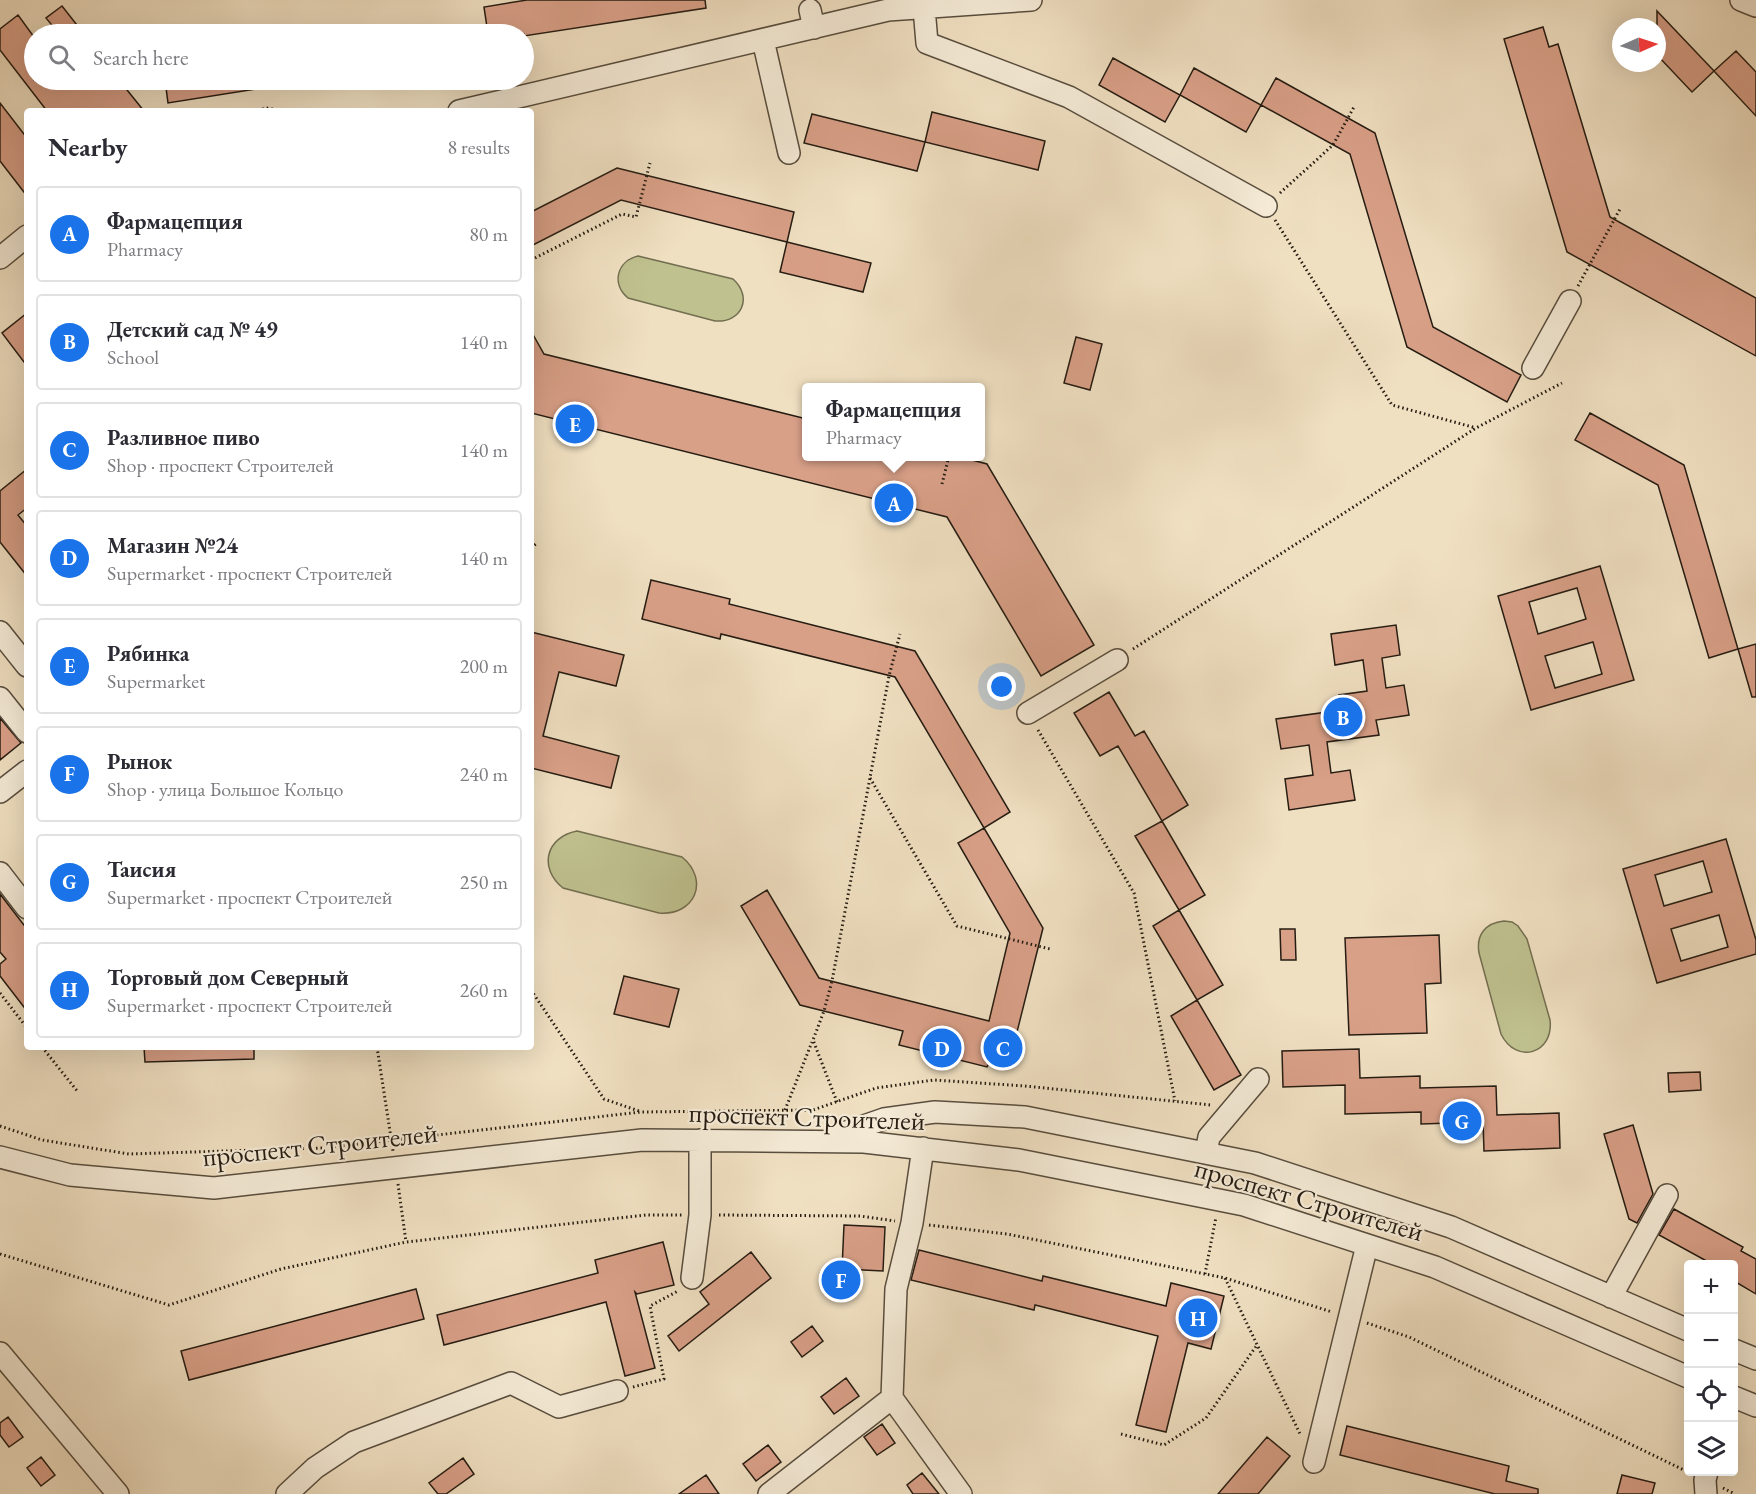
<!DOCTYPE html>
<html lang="en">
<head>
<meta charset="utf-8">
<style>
  :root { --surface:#fff; --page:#f2f2f3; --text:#2b2b33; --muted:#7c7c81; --line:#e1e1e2; --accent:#1a73e8 }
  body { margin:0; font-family:"EB Garamond",serif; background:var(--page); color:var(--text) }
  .controls { position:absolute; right:18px; bottom:18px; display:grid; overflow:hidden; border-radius:6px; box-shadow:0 6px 24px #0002 }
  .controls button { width:54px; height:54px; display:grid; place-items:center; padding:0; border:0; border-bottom:2px solid var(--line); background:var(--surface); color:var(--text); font:30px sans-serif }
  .compass { position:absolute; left:1612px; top:18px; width:54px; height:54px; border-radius:50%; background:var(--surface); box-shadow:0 6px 24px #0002; rotate:87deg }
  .you { position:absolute; left:1002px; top:687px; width:21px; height:21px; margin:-15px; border:4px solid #fff; border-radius:50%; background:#1a73e8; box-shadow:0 0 0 9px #1a73e833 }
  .badge { display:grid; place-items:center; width:39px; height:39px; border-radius:50%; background:var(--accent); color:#fff; font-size:20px; font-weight:700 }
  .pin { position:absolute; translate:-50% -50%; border:3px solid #fff; box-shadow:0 2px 6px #0006 }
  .popup { position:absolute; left:802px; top:383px; width:183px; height:78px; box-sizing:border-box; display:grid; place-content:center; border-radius:6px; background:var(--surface); filter:drop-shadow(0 2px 4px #0005); font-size:20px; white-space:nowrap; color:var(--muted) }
  .popup b { font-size:22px; color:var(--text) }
  .popup::after { content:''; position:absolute; left:50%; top:100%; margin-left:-12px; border:12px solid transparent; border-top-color:var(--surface) }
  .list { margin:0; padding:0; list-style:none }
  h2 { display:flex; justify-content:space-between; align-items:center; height:78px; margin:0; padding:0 24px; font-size:26px }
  h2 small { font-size:20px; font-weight:400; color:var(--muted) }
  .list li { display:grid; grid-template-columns:39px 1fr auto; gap:18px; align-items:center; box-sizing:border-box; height:96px; margin:0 12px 12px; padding:0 12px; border:2px solid var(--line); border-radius:6px }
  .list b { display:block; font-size:22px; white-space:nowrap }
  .list p { margin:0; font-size:20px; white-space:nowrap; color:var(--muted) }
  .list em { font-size:20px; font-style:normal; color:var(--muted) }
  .icon { flex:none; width:33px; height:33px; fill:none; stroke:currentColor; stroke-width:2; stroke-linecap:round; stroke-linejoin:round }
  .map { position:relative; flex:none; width:1756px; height:1494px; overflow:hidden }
  .search { position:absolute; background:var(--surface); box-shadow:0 6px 24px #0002; left:24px; top:24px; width:510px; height:66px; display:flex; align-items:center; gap:15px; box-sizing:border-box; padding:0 21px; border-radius:33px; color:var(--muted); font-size:22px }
  .panel { position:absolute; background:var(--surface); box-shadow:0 6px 24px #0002; left:24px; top:108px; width:510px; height:942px; border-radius:6px }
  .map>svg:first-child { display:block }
  .green { fill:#bfc18f; stroke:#726e50; stroke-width:1.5 }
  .building { fill:#d9a088; stroke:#251c12; stroke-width:1.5; fill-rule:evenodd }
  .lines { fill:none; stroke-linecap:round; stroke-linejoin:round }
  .minor-casing { stroke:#584d3e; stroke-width:24 }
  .path { stroke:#251c12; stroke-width:3; stroke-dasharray:1.5 3; stroke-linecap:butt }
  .minor { stroke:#f5ebd7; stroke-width:21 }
  .labels { text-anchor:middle; stroke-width:4.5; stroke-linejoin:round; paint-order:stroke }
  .street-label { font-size:27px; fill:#251c12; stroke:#f5ebd7 }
</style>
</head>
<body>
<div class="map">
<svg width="1756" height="1494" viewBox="0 0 1756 1494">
  <rect width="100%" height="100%" fill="#f0e0c2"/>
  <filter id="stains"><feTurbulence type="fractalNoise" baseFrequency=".00333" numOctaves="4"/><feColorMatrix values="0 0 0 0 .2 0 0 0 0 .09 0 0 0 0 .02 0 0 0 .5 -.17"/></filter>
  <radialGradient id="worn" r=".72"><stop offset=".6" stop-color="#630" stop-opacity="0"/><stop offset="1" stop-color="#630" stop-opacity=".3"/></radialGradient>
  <path class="green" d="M638 256 733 279C753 297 742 323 715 321L628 298C611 284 617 261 638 256Z
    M577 831 682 857C710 880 695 916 659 913L563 888C538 868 546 837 577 831Z
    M1504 921 1512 922 1518 926 1527 939 1550 1020C1554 1054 1516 1065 1501 1034L1479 953C1476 935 1485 923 1504 921Z"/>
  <path class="building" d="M527 0H705L706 8 524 36V34H488L484 7Z
    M62 6 84 34H59L46 18Z
    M1657 11 1714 71 1692 92 1657 55Z
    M18 15 34 37V80H119L144 111H47L0 50V29Z
    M1543 27 1549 47 1558 44 1610 217 1756 298V356L1567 252 1504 39Z
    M1736 51 1756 72V116L1714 71Z
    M1113 58 1180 95 1165 122 1099 85Z
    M1194 68 1261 105 1246 132 1180 95Z
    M1276 78 1375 133 1433 327 1521 375 1507 402 1407 347 1350 154 1261 105Z
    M165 80H268L269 87 168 103Z
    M0 103 27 138V196L0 161Z
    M932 112 1045 141 1038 170 925 142Z
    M812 114 925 142 917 171 804 143Z
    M617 168 794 212 787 242 621 200 531 246V212Z
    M787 242 871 263 863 292 780 272Z
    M27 313V366L2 333Z
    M531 331 544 354 807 419V456H957L987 464 1094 645 1041 676 947 517 531 413Z
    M1076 337 1102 344 1090 390 1064 383Z
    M1590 413 1684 465 1738 649 1709 658 1658 485 1575 440Z
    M27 469V508L18 515 27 526V576L0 542V491Z
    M1600 566 1634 680 1531 710 1498 596ZM1577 588 1586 619 1538 634 1529 602ZM1593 642 1602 674 1555 688 1545 656Z
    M651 580 730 599 729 604 915 651 1010 812 984 828 895 677 721 634 720 639 642 619Z
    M1396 625 1400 655 1382 658 1386 688 1404 685 1409 715 1376 720 1379 735 1327 742 1331 773 1350 770 1355 800 1289 810 1285 779 1313 775 1309 745 1281 749 1276 719 1342 710 1339 695 1367 691 1363 660 1335 665 1331 634Z
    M531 632 624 655 616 686 559 672 543 736 619 756 611 788 531 768Z
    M1756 644V697H1752L1738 649Z
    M1109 692 1135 736 1144 731 1188 805 1162 821 1118 746 1100 756 1074 713Z
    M0 718 21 743 0 760Z
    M1162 821 1205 895 1179 910 1135 836Z
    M984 828 1043 928 1008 1068 989 1063 987 1067 899 1045 903 1031 800 1005 741 906 767 890 819 978 989 1021 1010 933 958 843Z
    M1726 839 1756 940V954L1657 983 1623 869ZM1703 861 1712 892 1664 906 1655 875ZM1719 915 1728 947 1681 961 1671 929Z
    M0 894 27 929V1011L0 976V964L6 959 0 952Z
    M1179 910 1223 985 1197 1000 1153 926Z
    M1280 929H1295L1296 960H1281Z
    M1439 935 1441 983 1425 984 1427 1033 1349 1035 1345 938Z
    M624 976 679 989 669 1027 614 1014Z
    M1197 1000 1241 1075 1214 1090 1171 1016Z
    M144 1047H254V1059L145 1062Z
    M1359 1049 1360 1078 1420 1076V1088L1496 1086 1497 1115 1559 1113 1560 1148 1484 1151 1483 1122 1421 1124V1112L1345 1114V1085L1283 1087 1282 1051Z
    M1700 1072 1701 1090 1669 1092 1668 1073Z
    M1633 1125 1653 1194 1637 1223 1629 1219 1604 1134Z
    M1674 1209 1743 1247 1741 1251 1756 1259V1294L1734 1281V1264H1712L1659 1235Z
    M844 1225 885 1227 883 1271 842 1269Z
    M663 1242 674 1285 637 1294 635 1292 655 1368 625 1376 606 1302 444 1345 437 1315 598 1273 595 1260Z
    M919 1250 1042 1281 1043 1276 1166 1306 1171 1283 1224 1296 1211 1349 1188 1343 1166 1432 1136 1425 1158 1336 1035 1305 1034 1310 911 1280Z
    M751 1252 771 1278 679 1351 668 1336 709 1304 700 1292Z
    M416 1289 424 1319 189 1380 181 1351Z
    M812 1326 823 1341 802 1357 791 1342Z
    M846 1378 859 1396 834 1414 821 1397Z
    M8 1417 23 1437 9 1447 0 1435V1423Z
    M882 1424 895 1443 877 1455 864 1437Z
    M1347 1426 1509 1466 1506 1481 1538 1489V1494H1495L1340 1455Z
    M1267 1437 1290 1456 1258 1494H1218Z
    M768 1445 781 1462 756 1481 743 1464Z
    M41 1457 55 1475 41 1486 27 1468Z
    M463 1458 474 1474 446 1494H438L429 1483Z
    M922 1473 939 1494H913L907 1485Z
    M706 1475 719 1494H679Z
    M1622 1475 1655 1483 1652 1494H1617Z"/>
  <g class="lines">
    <g class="minor-casing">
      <path id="minor" d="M1741 0 1756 6
        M924 8 927 43 1069 97 1266 206
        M810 10 814 28
        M763 40 789 153
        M459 111 888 10 1031 0
        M0 258 27 236
        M1533 368 1570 301
        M0 632 27 666
        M0 698 27 732
        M1028 713 1117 660
        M0 792 27 771
        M0 873 27 908
        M835 1136 884 1119 935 1112 1025 1117 1255 1163 1451 1227 1688 1330
        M1206 1153 1209 1137 1258 1079
        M0 1157 70 1175 214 1188 642 1140 864 1142 1019 1160 1244 1205 1435 1267 1688 1377
        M692 1278 700 1215V1140
        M1611 1297 1667 1195
        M1734 1350 1756 1359
        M0 1353 118 1494
        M1734 1397 1756 1406
        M892 1398 896 1289 912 1223 923 1148
        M892 1398 961 1494
        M1314 1462 1367 1245
        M287 1494 315 1468 354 1442 511 1383 559 1407 617 1391
        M769 1494 892 1398
        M1706 1494 1705 1480 1707 1472"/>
    </g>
    <path class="path" d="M249 111 269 108 278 111
      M1280 193 1333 145 1354 107
      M1275 220 1392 405 1476 428
      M531 260 622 214 636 217 650 163
      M1578 286 1620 209
      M942 484 949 456
      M531 548 537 543
      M1133 649 1476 428 1562 383
      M1038 730 1134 893 1175 1101
      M870 778 957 926 1050 949
      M531 990 604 1099 639 1111
      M0 993 27 1028
      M42 1047 78 1092
      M377 1047 393 1151
      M837 1102 813 1040 824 1011 832 981 889 676 900 634
      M785 1110 812 1042
      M0 1126 42 1140 129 1154 322 1148 641 1112 813 1110 876 1088 934 1080 1025 1086 1211 1105
      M398 1184 406 1242
      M719 1215 860 1216 895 1221
      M929 1225 1007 1234 1225 1278 1332 1312
      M0 1254 169 1305 281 1269 406 1242 646 1215H683
      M1205 1274 1216 1217
      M1225 1278 1301 1436
      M1367 1323 1409 1337 1690 1473
      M633 1387 664 1379 650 1306 678 1291
      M1121 1434 1164 1445 1206 1418 1257 1345
      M1723 1488 1735 1494"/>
    <use href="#minor" class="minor"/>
  </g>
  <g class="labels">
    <g class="street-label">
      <text transform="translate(807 1117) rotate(2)" y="9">проспект Строителей</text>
      <text transform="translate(320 1145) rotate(-6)" y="9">проспект Строителей</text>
      <text transform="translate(1309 1200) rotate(16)" y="9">проспект Строителей</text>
    </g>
  </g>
  <rect width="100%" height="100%" filter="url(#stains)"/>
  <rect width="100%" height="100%" fill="url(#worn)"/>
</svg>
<div class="controls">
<button>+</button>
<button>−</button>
<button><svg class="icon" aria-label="locate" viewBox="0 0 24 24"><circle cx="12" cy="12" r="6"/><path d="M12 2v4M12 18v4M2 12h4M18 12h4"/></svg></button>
<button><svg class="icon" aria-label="layers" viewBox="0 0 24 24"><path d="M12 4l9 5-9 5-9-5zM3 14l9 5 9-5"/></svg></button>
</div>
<svg class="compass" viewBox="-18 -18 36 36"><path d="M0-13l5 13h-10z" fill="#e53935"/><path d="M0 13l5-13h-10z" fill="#7c7c81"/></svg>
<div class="you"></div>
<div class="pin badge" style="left:894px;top:503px">A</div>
<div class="popup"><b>Фармацепция</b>Pharmacy</div>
<div class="pin badge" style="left:1343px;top:717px">B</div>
<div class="pin badge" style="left:1003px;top:1048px">C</div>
<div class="pin badge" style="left:942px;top:1048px">D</div>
<div class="pin badge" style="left:575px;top:424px">E</div>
<div class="pin badge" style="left:841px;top:1280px">F</div>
<div class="pin badge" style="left:1462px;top:1121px">G</div>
<div class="pin badge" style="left:1198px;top:1318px">H</div>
<div class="search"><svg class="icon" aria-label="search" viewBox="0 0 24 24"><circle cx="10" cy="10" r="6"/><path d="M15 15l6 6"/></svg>Search here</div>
<section class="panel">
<h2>Nearby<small>8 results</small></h2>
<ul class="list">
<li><span class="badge">A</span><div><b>Фармацепция</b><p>Pharmacy</p></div><em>80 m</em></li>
<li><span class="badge">B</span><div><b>Детский сад № 49</b><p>School</p></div><em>140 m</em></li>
<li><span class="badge">C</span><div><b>Разливное пиво</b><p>Shop · проспект Строителей</p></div><em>140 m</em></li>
<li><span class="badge">D</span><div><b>Магазин №24</b><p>Supermarket · проспект Строителей</p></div><em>140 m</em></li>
<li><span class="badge">E</span><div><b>Рябинка</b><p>Supermarket</p></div><em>200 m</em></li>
<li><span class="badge">F</span><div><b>Рынок</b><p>Shop · улица Большое Кольцо</p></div><em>240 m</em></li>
<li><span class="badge">G</span><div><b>Таисия</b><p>Supermarket · проспект Строителей</p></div><em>250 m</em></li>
<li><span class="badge">H</span><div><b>Торговый дом Северный</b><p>Supermarket · проспект Строителей</p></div><em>260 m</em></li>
</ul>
</section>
</div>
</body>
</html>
